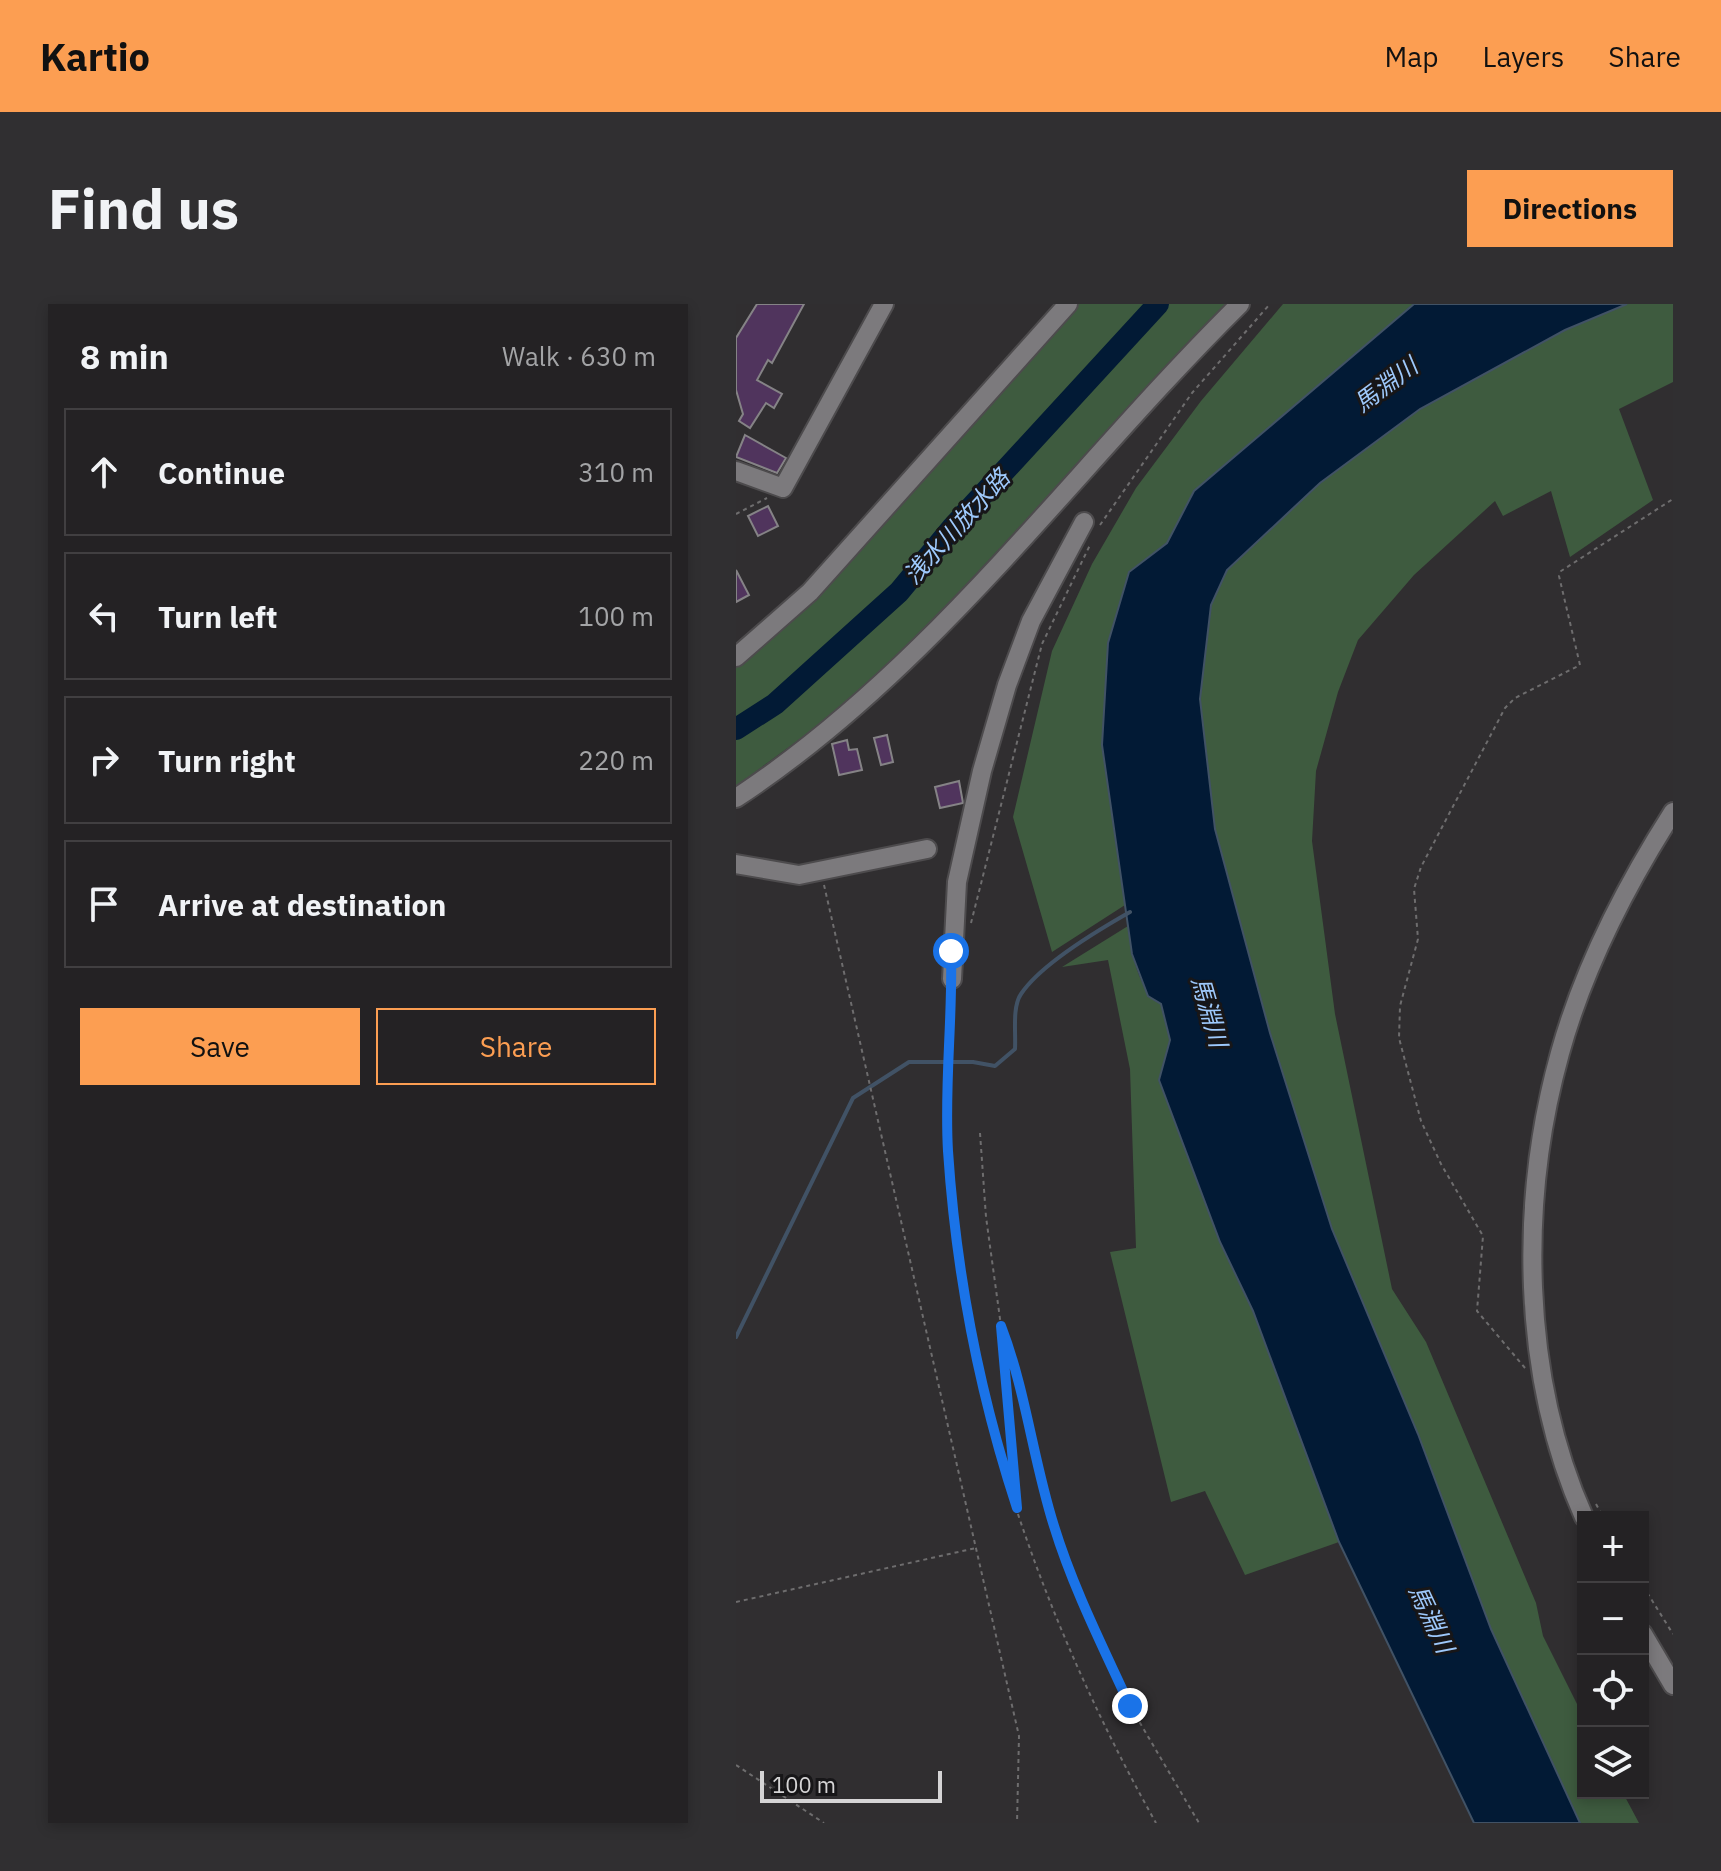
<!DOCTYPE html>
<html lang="en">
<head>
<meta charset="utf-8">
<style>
  :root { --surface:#242224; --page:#302f31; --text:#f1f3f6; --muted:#a3a4a6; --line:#413f41; --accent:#fc9e52 }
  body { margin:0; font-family:"IBM Plex Sans","Noto Sans JP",sans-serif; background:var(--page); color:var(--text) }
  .controls { position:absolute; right:24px; bottom:24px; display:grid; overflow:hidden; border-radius:0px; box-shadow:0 4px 12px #0003 }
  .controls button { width:72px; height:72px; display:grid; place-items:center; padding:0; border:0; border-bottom:2px solid var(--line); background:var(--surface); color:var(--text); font:40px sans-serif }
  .scale { position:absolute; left:24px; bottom:20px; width:182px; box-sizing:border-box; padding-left:8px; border:4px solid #d5d4d5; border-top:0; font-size:22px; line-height:28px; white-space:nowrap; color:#d5d4d5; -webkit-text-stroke:6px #171618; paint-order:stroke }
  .stop { position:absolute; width:24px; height:24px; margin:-18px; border:6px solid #1a73e8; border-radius:50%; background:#fff }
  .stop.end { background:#1a73e8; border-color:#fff; box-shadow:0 2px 8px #0008 }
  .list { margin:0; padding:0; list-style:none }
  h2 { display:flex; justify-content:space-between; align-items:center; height:104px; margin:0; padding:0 32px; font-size:34px }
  h2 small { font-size:26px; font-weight:400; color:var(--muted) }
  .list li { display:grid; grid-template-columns:52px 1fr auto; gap:24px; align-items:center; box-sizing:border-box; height:128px; margin:0 16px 16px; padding:0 16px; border:2px solid var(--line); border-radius:0px }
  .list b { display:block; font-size:30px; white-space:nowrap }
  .list em { font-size:26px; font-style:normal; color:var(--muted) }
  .actions { display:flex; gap:16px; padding:24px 32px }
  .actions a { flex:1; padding:18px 0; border:2px solid var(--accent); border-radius:0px; text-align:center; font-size:28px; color:var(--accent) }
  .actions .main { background:var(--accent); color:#111 }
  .icon { flex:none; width:44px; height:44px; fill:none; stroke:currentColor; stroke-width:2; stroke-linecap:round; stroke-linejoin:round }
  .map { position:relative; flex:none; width:937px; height:1519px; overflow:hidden; border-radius:0px }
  header { display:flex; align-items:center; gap:48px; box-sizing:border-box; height:112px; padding:0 40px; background:var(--accent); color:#111 }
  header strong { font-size:38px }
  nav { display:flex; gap:44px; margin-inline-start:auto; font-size:28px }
  .intro { display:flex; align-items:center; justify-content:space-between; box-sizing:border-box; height:192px; padding:0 48px }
  h1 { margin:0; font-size:56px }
  .button { padding:20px 36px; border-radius:0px; background:var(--accent); color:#111; font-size:28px; font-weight:700 }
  main { display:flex; gap:48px; padding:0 48px }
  aside { flex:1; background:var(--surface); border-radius:0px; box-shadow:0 4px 12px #0003 }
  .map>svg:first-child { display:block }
  .green { fill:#3e5b3f }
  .water { fill:#021a35; stroke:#415265; stroke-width:2 }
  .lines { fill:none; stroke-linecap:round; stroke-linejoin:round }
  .stream { stroke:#415265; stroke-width:4 }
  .river { stroke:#021a35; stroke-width:22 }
  .building { fill:#50345d; stroke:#858386; stroke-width:2 }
  .minor-casing { stroke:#4d4b4d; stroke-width:22 }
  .path { stroke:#6e6d6e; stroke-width:2; stroke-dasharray:4 4; stroke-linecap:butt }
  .minor { stroke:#7c7a7d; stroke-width:18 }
  .route { stroke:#1a73e8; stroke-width:10 }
  .labels { text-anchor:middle; stroke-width:6; stroke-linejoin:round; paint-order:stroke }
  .water-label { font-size:24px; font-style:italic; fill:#9ec9fc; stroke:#171618 }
</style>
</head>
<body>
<header>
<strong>Kartio</strong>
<nav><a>Map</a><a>Layers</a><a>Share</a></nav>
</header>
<div class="intro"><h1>Find us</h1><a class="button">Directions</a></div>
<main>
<aside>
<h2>8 min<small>Walk · 630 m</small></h2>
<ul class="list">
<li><svg class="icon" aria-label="ahead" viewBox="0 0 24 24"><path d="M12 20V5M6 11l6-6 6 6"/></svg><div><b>Continue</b></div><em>310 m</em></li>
<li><svg class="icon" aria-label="left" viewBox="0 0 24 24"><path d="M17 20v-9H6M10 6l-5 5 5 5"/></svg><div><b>Turn left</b></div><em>100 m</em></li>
<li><svg class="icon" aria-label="right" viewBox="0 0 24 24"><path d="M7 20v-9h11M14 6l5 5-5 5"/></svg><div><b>Turn right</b></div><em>220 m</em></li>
<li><svg class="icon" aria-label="arrive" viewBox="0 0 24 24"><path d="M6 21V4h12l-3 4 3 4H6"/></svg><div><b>Arrive at destination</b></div></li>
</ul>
<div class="actions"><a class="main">Save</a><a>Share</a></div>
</aside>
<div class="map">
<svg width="937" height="1519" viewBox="0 0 937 1519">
  <rect width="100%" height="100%" fill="#302e30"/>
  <path class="green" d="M340 0H490L176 339 87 418 0 482V357Z
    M547 0H678L458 187 431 239 393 268 386 573 389 601 316 648 277 513 316 347 356 260 400 184 465 97Z
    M891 0H937V78L883 105 917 196 834 253 815 187 767 212 759 197 678 271 622 336 602 388 580 467 576 537 599 710 656 985 690 1038 800 1299 807 1332 847 1412V1489H887L903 1519H844L755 1325 682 1130 596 925 534 729 479 525 464 395 475 301 491 266 584 179 684 105 829 25Z
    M392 622C396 650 401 684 425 700L434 736 423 776 484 938 517 1007 603 1238 509 1271 469 1187 435 1198 374 948 400 944 394 765 372 656 326 663Z"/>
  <path class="water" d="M678 0H891L829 26 684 105 584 179 491 266 475 301 464 395 479 525 534 729 596 925 682 1130 755 1325 844 1519H738L603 1238 517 1007 484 938 423 776 434 736 425 700 412 692 396 650 366 441 372 339 393 268 431 239 458 187Z"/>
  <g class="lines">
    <path class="stream" d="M0 1033 117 794 173 758H237L259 762 279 745C280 729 276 703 285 690 305 660 364 625 394 608"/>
    <path class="river" d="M0 425 39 400 163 288 216 224 422 0"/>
  </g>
  <path class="building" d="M21 0H68L36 59 32 56 21 76 46 90 38 104 30 99 14 124 3 117 7 110 0 86V34Z
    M9 131 50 154 41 169 0 153Z
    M32 202 42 222 22 232 12 212Z
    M0 266 13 291 0 298Z
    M151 431 157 458 145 461 138 434Z
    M111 436 113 446 121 445 126 466 103 471 96 440Z
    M223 477 227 499 204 504 199 483Z"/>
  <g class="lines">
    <g class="minor-casing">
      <path id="minor" d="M0 167 47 184 148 0
        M0 353 74 288 332 0
        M0 494C198 364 337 165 504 0
        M0 560 63 571 191 545
        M216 675 221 578 246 467 271 381 295 317 348 218
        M848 1213C785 1072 783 896 824 749 847 666 891 580 937 508
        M907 1330 937 1381"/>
    </g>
    <path class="path" d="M0 210 31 194
      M364 221 456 89 534 0
      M88 581 283 1432 281 1519
      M235 619 306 340 354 241
      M215 690C208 786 210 885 225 980 254 1166 328 1356 420 1519
      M244 829 250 913 265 1022 278 1055 318 1222 350 1308 394 1402 463 1519
      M266 1027 281 1200
      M789 1064 741 1007 747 932 705 860 685 817 663 734 664 702 682 635 678 585 685 563 769 404 779 394 844 361 823 272 825 267 937 195
      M860 1200 867 1213
      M907 1282 937 1330
      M0 1298 240 1244
      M0 1461 88 1519"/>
    <use href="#minor" class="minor"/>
  </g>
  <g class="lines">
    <path class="route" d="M215 647C217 714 208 780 212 847 220 968 243 1088 281 1204L265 1022C290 1087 297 1156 318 1222 337 1284 367 1343 394 1402"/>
  </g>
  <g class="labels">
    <g class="water-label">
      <text transform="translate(650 81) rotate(-37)" y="8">馬淵川</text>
      <text transform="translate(221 223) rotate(-48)" y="8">浅水川放水路</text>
      <text transform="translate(473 708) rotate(74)" y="8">馬淵川</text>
      <text transform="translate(695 1315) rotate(65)" y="8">馬淵川</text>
    </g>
  </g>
</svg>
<div class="controls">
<button>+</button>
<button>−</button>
<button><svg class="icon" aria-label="locate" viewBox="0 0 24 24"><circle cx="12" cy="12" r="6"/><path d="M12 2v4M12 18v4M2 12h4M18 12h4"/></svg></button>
<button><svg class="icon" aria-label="layers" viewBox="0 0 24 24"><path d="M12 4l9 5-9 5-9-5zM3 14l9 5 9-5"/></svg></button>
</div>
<div class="scale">100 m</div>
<div class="stop" style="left:215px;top:647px"></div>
<div class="stop end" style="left:394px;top:1402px"></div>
</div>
</main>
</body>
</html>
